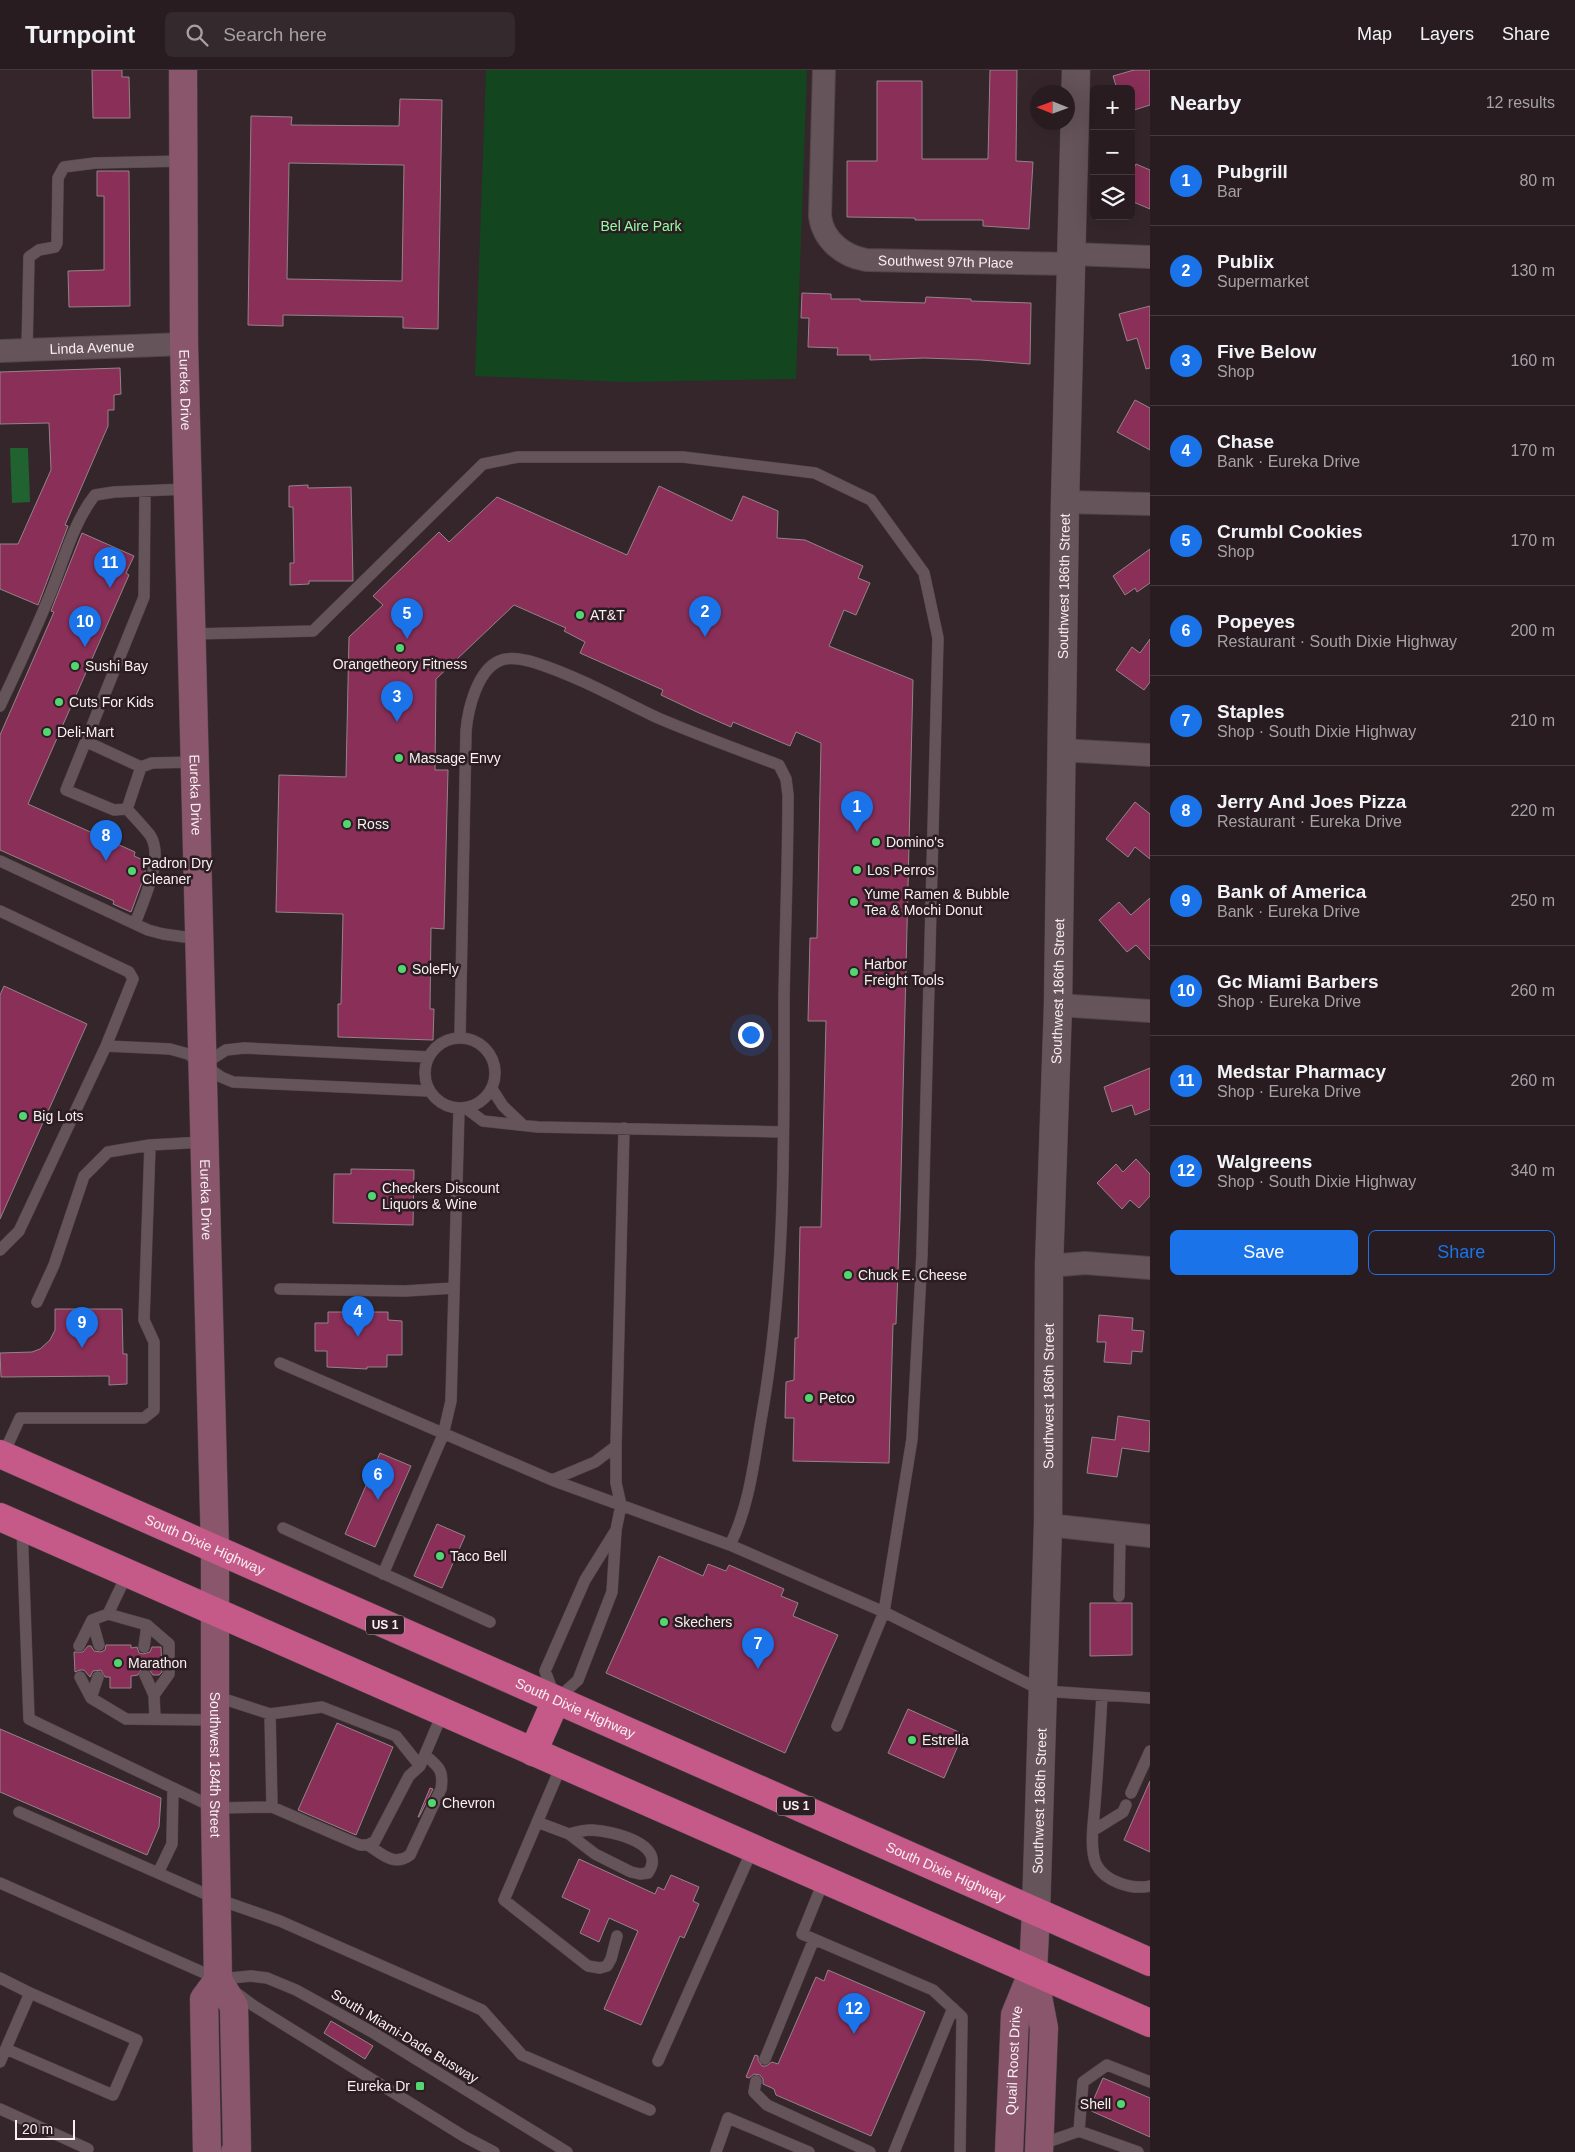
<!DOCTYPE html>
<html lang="en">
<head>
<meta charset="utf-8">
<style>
  :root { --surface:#281c20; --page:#34292d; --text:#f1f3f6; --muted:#a5a1a5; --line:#443a3e; --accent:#1a73e8 }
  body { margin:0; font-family:Helvetica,sans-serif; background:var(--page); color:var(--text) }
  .controls { position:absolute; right:15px; top:15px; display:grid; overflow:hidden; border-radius:8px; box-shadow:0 5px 20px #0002 }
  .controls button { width:45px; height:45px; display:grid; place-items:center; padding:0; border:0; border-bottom:1px solid var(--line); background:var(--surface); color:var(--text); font:25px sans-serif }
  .compass { position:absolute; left:1030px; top:15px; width:45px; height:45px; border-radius:50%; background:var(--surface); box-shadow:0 5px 20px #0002; rotate:271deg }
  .scale { position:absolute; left:15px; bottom:12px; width:60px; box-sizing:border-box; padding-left:5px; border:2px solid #f9eff2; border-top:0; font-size:14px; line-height:18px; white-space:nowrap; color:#f9eff2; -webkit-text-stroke:4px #2b1d22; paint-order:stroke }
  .you { position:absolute; left:750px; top:964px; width:18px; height:18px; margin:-12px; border:4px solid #fff; border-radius:50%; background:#1a73e8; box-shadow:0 0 0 8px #1a73e833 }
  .badge { display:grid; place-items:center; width:32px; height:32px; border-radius:50%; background:var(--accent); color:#fff; font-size:16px; font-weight:700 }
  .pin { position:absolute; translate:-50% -41px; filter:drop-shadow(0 1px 2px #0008) }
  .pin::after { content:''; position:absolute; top:26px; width:18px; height:15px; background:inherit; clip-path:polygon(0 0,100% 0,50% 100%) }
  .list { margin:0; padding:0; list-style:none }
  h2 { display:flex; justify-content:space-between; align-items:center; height:65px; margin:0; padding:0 20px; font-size:21px }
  h2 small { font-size:16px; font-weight:400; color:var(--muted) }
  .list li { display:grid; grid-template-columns:32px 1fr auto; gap:15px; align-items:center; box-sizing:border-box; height:90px; padding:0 20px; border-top:1px solid var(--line) }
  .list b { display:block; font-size:19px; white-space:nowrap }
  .list p { margin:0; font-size:16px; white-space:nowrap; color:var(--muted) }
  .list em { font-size:16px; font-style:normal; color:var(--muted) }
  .actions { display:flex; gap:10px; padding:15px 20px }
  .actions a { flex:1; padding:11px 0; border:1px solid var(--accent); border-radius:8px; text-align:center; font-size:18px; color:var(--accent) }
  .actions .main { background:var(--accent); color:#fff }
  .icon { flex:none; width:28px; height:28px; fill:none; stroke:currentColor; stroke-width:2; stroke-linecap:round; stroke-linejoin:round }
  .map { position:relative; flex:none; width:1150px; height:2082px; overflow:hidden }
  header { display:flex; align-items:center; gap:30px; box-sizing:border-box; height:70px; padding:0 25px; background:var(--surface); border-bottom:1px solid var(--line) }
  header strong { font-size:24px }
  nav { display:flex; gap:28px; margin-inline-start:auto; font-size:18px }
  .search { width:350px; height:45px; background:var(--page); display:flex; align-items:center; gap:12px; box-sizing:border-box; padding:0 18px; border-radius:8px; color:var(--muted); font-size:19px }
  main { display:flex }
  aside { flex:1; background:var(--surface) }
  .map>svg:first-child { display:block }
  .green { fill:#13451f }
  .water { fill:#206230 }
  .building { fill:#892f58; stroke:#958389; fill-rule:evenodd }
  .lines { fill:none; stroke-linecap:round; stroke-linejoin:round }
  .service-casing { stroke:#514549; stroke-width:12 }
  .minor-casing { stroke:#514549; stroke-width:24 }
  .tertiary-casing { stroke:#514549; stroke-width:29 }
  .secondary-casing { stroke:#514549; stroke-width:29 }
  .trunk-casing { stroke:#514549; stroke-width:29 }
  .service { stroke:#65545a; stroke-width:11 }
  .minor { stroke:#65545a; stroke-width:22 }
  .tertiary { stroke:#65545a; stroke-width:28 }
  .secondary { stroke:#89566b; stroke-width:28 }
  .trunk { stroke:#c55a88; stroke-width:28 }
  .poi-dot { fill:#53d672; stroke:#2b1d22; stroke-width:2 }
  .labels { text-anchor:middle; stroke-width:5; stroke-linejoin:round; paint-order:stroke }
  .shield { fill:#2b1d22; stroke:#bbb0b4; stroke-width:1 }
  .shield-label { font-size:12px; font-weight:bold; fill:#f9eff2 }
  .park-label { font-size:14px; fill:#90fda4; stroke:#2b1d22 }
  .street-label { font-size:14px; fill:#f9eff2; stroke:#2b1d22 }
  .poi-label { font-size:14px; fill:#f9eff2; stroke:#2b1d22; text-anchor:start }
</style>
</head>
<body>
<header>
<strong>Turnpoint</strong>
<div class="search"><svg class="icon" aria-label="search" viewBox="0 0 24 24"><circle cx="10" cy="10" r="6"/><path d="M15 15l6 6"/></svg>Search here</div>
<nav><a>Map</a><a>Layers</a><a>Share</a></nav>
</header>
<main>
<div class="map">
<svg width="1150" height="2082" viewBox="0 0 1150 2082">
  <rect width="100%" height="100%" fill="#35262b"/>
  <path class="green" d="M486 0H807L796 309 625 312 475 306Z"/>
  <path class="water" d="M10 378H28L30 432 12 433Z"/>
  <path class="building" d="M92 0H122V7H129L130 48H93Z
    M990 0H1017L1016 91 1033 92 1029 159 983 156V150H915V148L847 147V91H877V11H922V89H988Z
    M1134 0H1150V35L1131 41V19H1117L1113 6Z
    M400 29 442 30 438 259 403 258V247L283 245V256L248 255 251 46 292 47 291 55 399 56ZM289 93 404 95 402 211 287 209Z
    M1136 94 1150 100V139L1131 131V104Z
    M97 101H129L130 236 69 237 68 201 104 200V126H97Z
    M802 223 831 224V229H860V231L925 233 926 227 971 229V231L1031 233 1030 294 981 290 924 288 870 290V285H837L838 278 808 277 809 248H801Z
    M1150 236V298L1146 299 1137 268 1127 271 1119 244Z
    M120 298 121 324 114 325V340H108V356L65 455 68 456 38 535 0 519V474H18L51 400 49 353 0 354V302Z
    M1135 330 1150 338V380L1117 362Z
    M308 415V418L351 417 353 511H309V514L290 515V493H294L293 437H289V416Z
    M659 416 732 451 743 426 778 441 777 468 805 470 863 496 858 508 870 513 856 545 844 540 829 576 913 610 900 1147 896 1254H893L889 1393 793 1391 794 1348H785L786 1312 794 1310 795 1268H798L800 1157H821L826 951H808L810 868H817L821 673 796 662 790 676 733 652 731 657 697 642 661 625 663 620 580 583 585 572 564 561 566 558 514 535 436 609 435 700H448L444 859 431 858 430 939H434L433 970 338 967V934H341L343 844 276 842 279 705 346 707 349 567 383 535 373 526 439 462 449 472 497 427 627 485Z
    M82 463 134 486 126 503 129 505 28 734 135 782 134 786 147 792 144 807 131 842 113 834 114 831 0 780V665L54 542 51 541Z
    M1150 479V513L1137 522 1135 518 1125 525 1113 506Z
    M1150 569V612L1144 620 1116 600 1132 577 1140 583Z
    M1135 732 1150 744V789L1135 777 1128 787 1106 769Z
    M1150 828V890L1136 875 1127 882 1099 850 1119 832 1131 845Z
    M4 916 87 954 0 1149V925Z
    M1150 998V1039L1135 1045 1132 1035 1112 1042 1104 1017Z
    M1136 1089 1150 1104V1126L1139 1138 1130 1130 1122 1139 1097 1113 1116 1094 1123 1102Z
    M351 1099 414 1100 413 1155 333 1153 334 1104H351Z
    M55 1239H122L123 1284H127V1314L109 1315V1306L1 1307 0 1283 32 1282 40 1279 50 1270 55 1260Z
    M328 1242H388V1250L402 1251V1285H387V1297H367V1299L327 1297V1281H315V1253H328Z
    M1099 1245 1133 1248 1132 1260 1144 1261 1142 1282 1132 1281 1131 1294 1104 1292 1106 1272H1097Z
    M1118 1346 1150 1351 1149 1382 1122 1378 1117 1407 1087 1403 1092 1367 1115 1370Z
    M380 1383 411 1396 375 1477 345 1464Z
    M437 1454 465 1466 442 1518 414 1506Z
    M659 1486 703 1506 708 1494 726 1501 729 1495 784 1519 781 1526 798 1533 793 1546 838 1565 785 1683 606 1603Z
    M1090 1533H1132V1585L1090 1586Z
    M106 1575H131V1578L137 1577 139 1583 143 1584 150 1582 152 1577H161L162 1602 159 1605H153L149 1599 142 1598 138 1605 131 1606V1618H110V1607H105L101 1600 93 1601 90 1607 84 1600H80L75 1602 74 1582H83L88 1576H91L94 1581 101 1582 105 1580Z
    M908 1639 963 1664 944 1708 888 1683Z
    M337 1653 393 1677 356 1765 298 1740Z
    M0 1659 161 1728 159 1757 147 1785 0 1722Z
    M1150 1711V1782L1124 1770Z
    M430 1718 433 1719 419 1747H418Z
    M579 1789 655 1824 658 1817 664 1820 671 1805 699 1817 693 1831 699 1834 684 1868 680 1866 641 1955 604 1939 638 1861 609 1848 599 1872 580 1863 590 1840 562 1827Z
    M828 1900 925 1942 871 2066 776 2025 774 2019 763 2014V2009L760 2005 754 2004 749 2008 746 2007 755 1985 758 1986V1990L762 1996H766L772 1992 778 1994 816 1907 824 1911Z
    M331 1951 373 1976 365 1989 324 1963Z
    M1103 2008 1150 2028V2067L1089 2040Z"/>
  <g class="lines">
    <g class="service-casing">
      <path id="service" d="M27 280 29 187 39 180 55 177 57 173 58 108 64 97 95 93 184 91
        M145 422 144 527 66 720 114 740 127 739 141 697 152 693 195 692
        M191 564 313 561 483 394 518 387H683L815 403 871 430 924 503 938 568 922 1184 912 1369 884 1542 837 1656
        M0 636C17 600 34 564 49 527 63 494 72 454 95 425L114 422 188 419
        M87 672 141 697
        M127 739C134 747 143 756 150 765 165 788 143 830 135 854
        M0 791 148 860 163 864 199 869
        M0 841 129 902 133 909 106 976 19 1161 0 1180
        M460 967 466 661C468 639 477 601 499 591 509 586 526 590 536 593 579 607 618 629 658 648 698 665 739 680 779 695L786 709 788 725C788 794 785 862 784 930 784 1070 786 1212 761 1350 754 1392 749 1437 730 1475
        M425 1003a35 35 0 1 1 70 0a35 35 0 1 1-70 0Z
        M106 976 170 979 188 984 221 1007 233 1012 429 1021
        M204 994 226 980 244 978 429 987
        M492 1019 503 1036 523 1055
        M467 1039 483 1051 538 1057 783 1062
        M280 1219 405 1221 454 1218
        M37 1232 54 1195 84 1106 108 1082 150 1075
        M280 1293 552 1410 730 1475 884 1542 1043 1621 1150 1628
        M3 1385 20 1348H144L154 1340V1272L144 1250 150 1075 204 1072
        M552 1410 595 1392 616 1376
        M22 1457 29 1649 215 1738 272 1737 270 1644
        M283 1458 490 1552
        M616 1460 585 1510 545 1601 556 1630 578 1610 612 1522 616 1460 621 1435 616 1413V1376L624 1058
        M383 1504 443 1365 451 1331 459 1039
        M1119 1526 1120 1462
        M108 1544 147 1555 144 1577
        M92 1550 99 1575
        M147 1555 169 1574V1604L154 1625
        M79 1576 92 1550 108 1544 127 1504
        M145 1605 154 1625 155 1649
        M80 1607 91 1628 126 1649 215 1650
        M1102 1625C1100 1661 1098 1697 1095 1733 1094 1751 1089 1777 1096 1794 1105 1812 1132 1820 1150 1816
        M215 1626 270 1644 322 1637 396 1666 420 1696
        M91 1628 98 1607
        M562 1694 504 1830 588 1896 600 1898 607 1896 611 1889 617 1866
        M173 1718 172 1774 158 1803 217 1829 280 1851 482 1940 522 1985 650 2040
        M1131 1723 1150 1681
        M272 1737 360 1775H368L375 1771 409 1706 420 1696 443 1642
        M19 1742 158 1803
        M537 1752 569 1764 595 1784 631 1802 640 1804 648 1803C668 1774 613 1761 592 1760 585 1760 576 1762 569 1764
        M1094 1760 1123 1742 1126 1735
        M368 1775C382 1784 394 1797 410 1785L441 1719C444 1700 439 1697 425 1685
        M824 1810 802 1864 933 1920 962 1947 960 2082
        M0 1813 218 1909
        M0 1908 30 1923 0 1992
        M220 1909 251 1906 267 1908 296 1920 372 1962 567 2082
        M235 1922 254 1936 465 2067 494 2082
        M6 1979 113 2025 137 1970 30 1923
        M765 1989 814 1869
        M658 1991 753 1778
        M756 2011 754 2022 767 2035 870 2082
        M0 2039 88 2079 86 2082
        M1079 2061 1083 2012 1107 1995 1150 2012
        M1039 2075 1079 2061 1138 2082
        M716 2082 728 2048 809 2082
        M894 2082 953 1938"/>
    </g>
    <g class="minor-casing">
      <g id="minor">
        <path id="s1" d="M824 0 820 146C823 170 843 186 866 190L1072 194"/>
        <path d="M1072 184 1150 187"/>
        <path id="s2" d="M0 281 184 274"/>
        <path d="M1065 432 1150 434"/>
        <path d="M1060 680 1150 685"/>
        <path d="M1058 935 1150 941"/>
        <path d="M1049 1196 1085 1193 1150 1198"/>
        <path d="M1048 1455 1150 1466"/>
      </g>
    </g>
    <g class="tertiary-casing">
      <g id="tertiary">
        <path id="s3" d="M1036 1842 1048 1455 1049 1196 1058 935 1065 432 1076 0"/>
      </g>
    </g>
    <g class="secondary-casing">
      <g id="secondary">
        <path id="s4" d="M183 0 184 274 215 1480V1738L218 1910"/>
        <path d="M1036 1842 1033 1901 1044 1958 1039 2082"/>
        <path d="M207 2082 204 1929 218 1910 234 1936 237 2079 235 2082"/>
        <path id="s5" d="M1009 2082 1015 1945 1033 1901"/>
      </g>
    </g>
    <g class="trunk-casing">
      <g id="trunk">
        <path id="s6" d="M0 1384 1150 1892"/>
        <path d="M0 1447 1150 1953"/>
        <path d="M533 1682 556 1630"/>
      </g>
    </g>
    <use href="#service" class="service"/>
    <use href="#minor" class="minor"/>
    <use href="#tertiary" class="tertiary"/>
    <use href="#secondary" class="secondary"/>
    <use href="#trunk" class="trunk"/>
  </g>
  <g class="poi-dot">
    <circle cx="580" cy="545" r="5"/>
    <circle cx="400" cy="578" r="5"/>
    <circle cx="75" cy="596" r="5"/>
    <circle cx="59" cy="632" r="5"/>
    <circle cx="47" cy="662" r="5"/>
    <circle cx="399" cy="688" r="5"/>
    <circle cx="347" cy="754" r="5"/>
    <circle cx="876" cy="772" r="5"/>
    <circle cx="857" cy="800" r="5"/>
    <circle cx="132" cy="801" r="5"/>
    <circle cx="854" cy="832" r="5"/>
    <circle cx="402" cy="899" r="5"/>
    <circle cx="854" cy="902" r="5"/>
    <circle cx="23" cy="1046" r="5"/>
    <circle cx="372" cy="1126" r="5"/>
    <circle cx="848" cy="1205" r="5"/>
    <circle cx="809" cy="1328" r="5"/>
    <circle cx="440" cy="1486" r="5"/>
    <circle cx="664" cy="1552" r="5"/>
    <circle cx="118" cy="1593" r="5"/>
    <circle cx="912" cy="1670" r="5"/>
    <circle cx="432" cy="1733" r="5"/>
    <rect x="415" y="2011" width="10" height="10" rx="2.5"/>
    <circle cx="1121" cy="2034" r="5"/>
  </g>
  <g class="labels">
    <g class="shield">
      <rect x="366" y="1545.5" width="38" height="19" rx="4"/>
      <rect x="777" y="1726.5" width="38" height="19" rx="4"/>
    </g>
    <g class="shield-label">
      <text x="385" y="1559">US 1</text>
      <text x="796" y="1740">US 1</text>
    </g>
    <g class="park-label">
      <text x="641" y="161">Bel Aire Park</text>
    </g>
    <g class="street-label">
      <text dy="5" stroke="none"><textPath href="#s1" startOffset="294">Southwest 97th Place</textPath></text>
      <text dy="5" stroke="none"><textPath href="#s2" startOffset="92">Linda Avenue</textPath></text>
      <text dy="5" stroke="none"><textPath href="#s4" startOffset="320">Eureka Drive</textPath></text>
      <text dy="5" stroke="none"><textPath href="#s3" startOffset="1326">Southwest 186th Street</textPath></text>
      <text dy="5" stroke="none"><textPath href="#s4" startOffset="725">Eureka Drive</textPath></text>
      <text dy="5" stroke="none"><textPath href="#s3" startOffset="921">Southwest 186th Street</textPath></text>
      <text dy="5" stroke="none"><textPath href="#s4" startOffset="1130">Eureka Drive</textPath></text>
      <text dy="5" stroke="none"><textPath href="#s3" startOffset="516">Southwest 186th Street</textPath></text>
      <text dy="5" stroke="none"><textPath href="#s6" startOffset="224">South Dixie Highway</textPath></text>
      <text dy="5" stroke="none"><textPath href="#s6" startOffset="629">South Dixie Highway</textPath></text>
      <text dy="5" stroke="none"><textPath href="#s4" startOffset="1695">Southwest 184th Street</textPath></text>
      <text dy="5" stroke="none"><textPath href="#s3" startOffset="111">Southwest 186th Street</textPath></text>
      <text dy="5" stroke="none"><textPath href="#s6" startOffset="1034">South Dixie Highway</textPath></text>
      <text transform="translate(405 1966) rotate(31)" y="5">South Miami-Dade Busway</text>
      <text dy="5" stroke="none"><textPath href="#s5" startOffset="92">Quail Roost Drive</textPath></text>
    </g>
    <g class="poi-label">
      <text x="590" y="550">AT&amp;T</text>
      <text x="400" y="599" text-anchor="middle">Orangetheory Fitness</text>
      <text x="85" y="601">Sushi Bay</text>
      <text x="69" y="637">Cuts For Kids</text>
      <text x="57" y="667">Deli-Mart</text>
      <text x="409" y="693">Massage Envy</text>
      <text x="357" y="759">Ross</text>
      <text x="886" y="777">Domino's</text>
      <text x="142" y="798">Padron Dry<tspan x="142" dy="16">Cleaner</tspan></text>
      <text x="867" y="805">Los Perros</text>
      <text x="864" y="829">Yume Ramen &amp; Bubble<tspan x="864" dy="16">Tea &amp; Mochi Donut</tspan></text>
      <text x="864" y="899">Harbor<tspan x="864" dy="16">Freight Tools</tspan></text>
      <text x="412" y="904">SoleFly</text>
      <text x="33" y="1051">Big Lots</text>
      <text x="382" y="1123">Checkers Discount<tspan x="382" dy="16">Liquors &amp; Wine</tspan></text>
      <text x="858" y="1210">Chuck E. Cheese</text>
      <text x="819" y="1333">Petco</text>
      <text x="450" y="1491">Taco Bell</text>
      <text x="674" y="1557">Skechers</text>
      <text x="128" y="1598">Marathon</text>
      <text x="922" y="1675">Estrella</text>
      <text x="442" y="1738">Chevron</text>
      <text x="410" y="2021" text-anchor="end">Eureka Dr</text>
      <text x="1111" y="2039" text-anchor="end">Shell</text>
    </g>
  </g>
</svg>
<div class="controls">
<button>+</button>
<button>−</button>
<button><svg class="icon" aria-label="layers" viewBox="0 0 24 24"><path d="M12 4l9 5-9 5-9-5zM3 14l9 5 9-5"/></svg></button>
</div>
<svg class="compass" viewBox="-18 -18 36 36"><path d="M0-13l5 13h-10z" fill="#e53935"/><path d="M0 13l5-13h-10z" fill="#a5a1a5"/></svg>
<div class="scale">20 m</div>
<div class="you"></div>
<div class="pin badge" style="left:857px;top:762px">1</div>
<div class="pin badge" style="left:705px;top:567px">2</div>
<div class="pin badge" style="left:397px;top:652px">3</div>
<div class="pin badge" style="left:358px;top:1267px">4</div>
<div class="pin badge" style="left:407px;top:569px">5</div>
<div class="pin badge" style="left:378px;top:1430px">6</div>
<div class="pin badge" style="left:758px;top:1599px">7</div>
<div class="pin badge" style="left:106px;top:791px">8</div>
<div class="pin badge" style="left:82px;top:1278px">9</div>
<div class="pin badge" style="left:85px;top:577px">10</div>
<div class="pin badge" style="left:110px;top:518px">11</div>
<div class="pin badge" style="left:854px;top:1964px">12</div>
</div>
<aside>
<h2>Nearby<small>12 results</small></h2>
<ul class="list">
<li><span class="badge">1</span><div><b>Pubgrill</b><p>Bar</p></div><em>80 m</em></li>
<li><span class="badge">2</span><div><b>Publix</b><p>Supermarket</p></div><em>130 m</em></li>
<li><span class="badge">3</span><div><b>Five Below</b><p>Shop</p></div><em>160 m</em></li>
<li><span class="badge">4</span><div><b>Chase</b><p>Bank · Eureka Drive</p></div><em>170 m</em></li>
<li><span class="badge">5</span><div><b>Crumbl Cookies</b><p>Shop</p></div><em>170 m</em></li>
<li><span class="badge">6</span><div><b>Popeyes</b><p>Restaurant · South Dixie Highway</p></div><em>200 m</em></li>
<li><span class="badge">7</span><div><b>Staples</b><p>Shop · South Dixie Highway</p></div><em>210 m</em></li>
<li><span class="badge">8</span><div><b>Jerry And Joes Pizza</b><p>Restaurant · Eureka Drive</p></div><em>220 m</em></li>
<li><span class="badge">9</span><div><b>Bank of America</b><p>Bank · Eureka Drive</p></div><em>250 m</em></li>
<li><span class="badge">10</span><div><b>Gc Miami Barbers</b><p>Shop · Eureka Drive</p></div><em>260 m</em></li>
<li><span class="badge">11</span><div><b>Medstar Pharmacy</b><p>Shop · Eureka Drive</p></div><em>260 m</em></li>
<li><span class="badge">12</span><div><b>Walgreens</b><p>Shop · South Dixie Highway</p></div><em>340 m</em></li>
</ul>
<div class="actions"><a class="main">Save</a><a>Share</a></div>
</aside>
</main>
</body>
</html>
